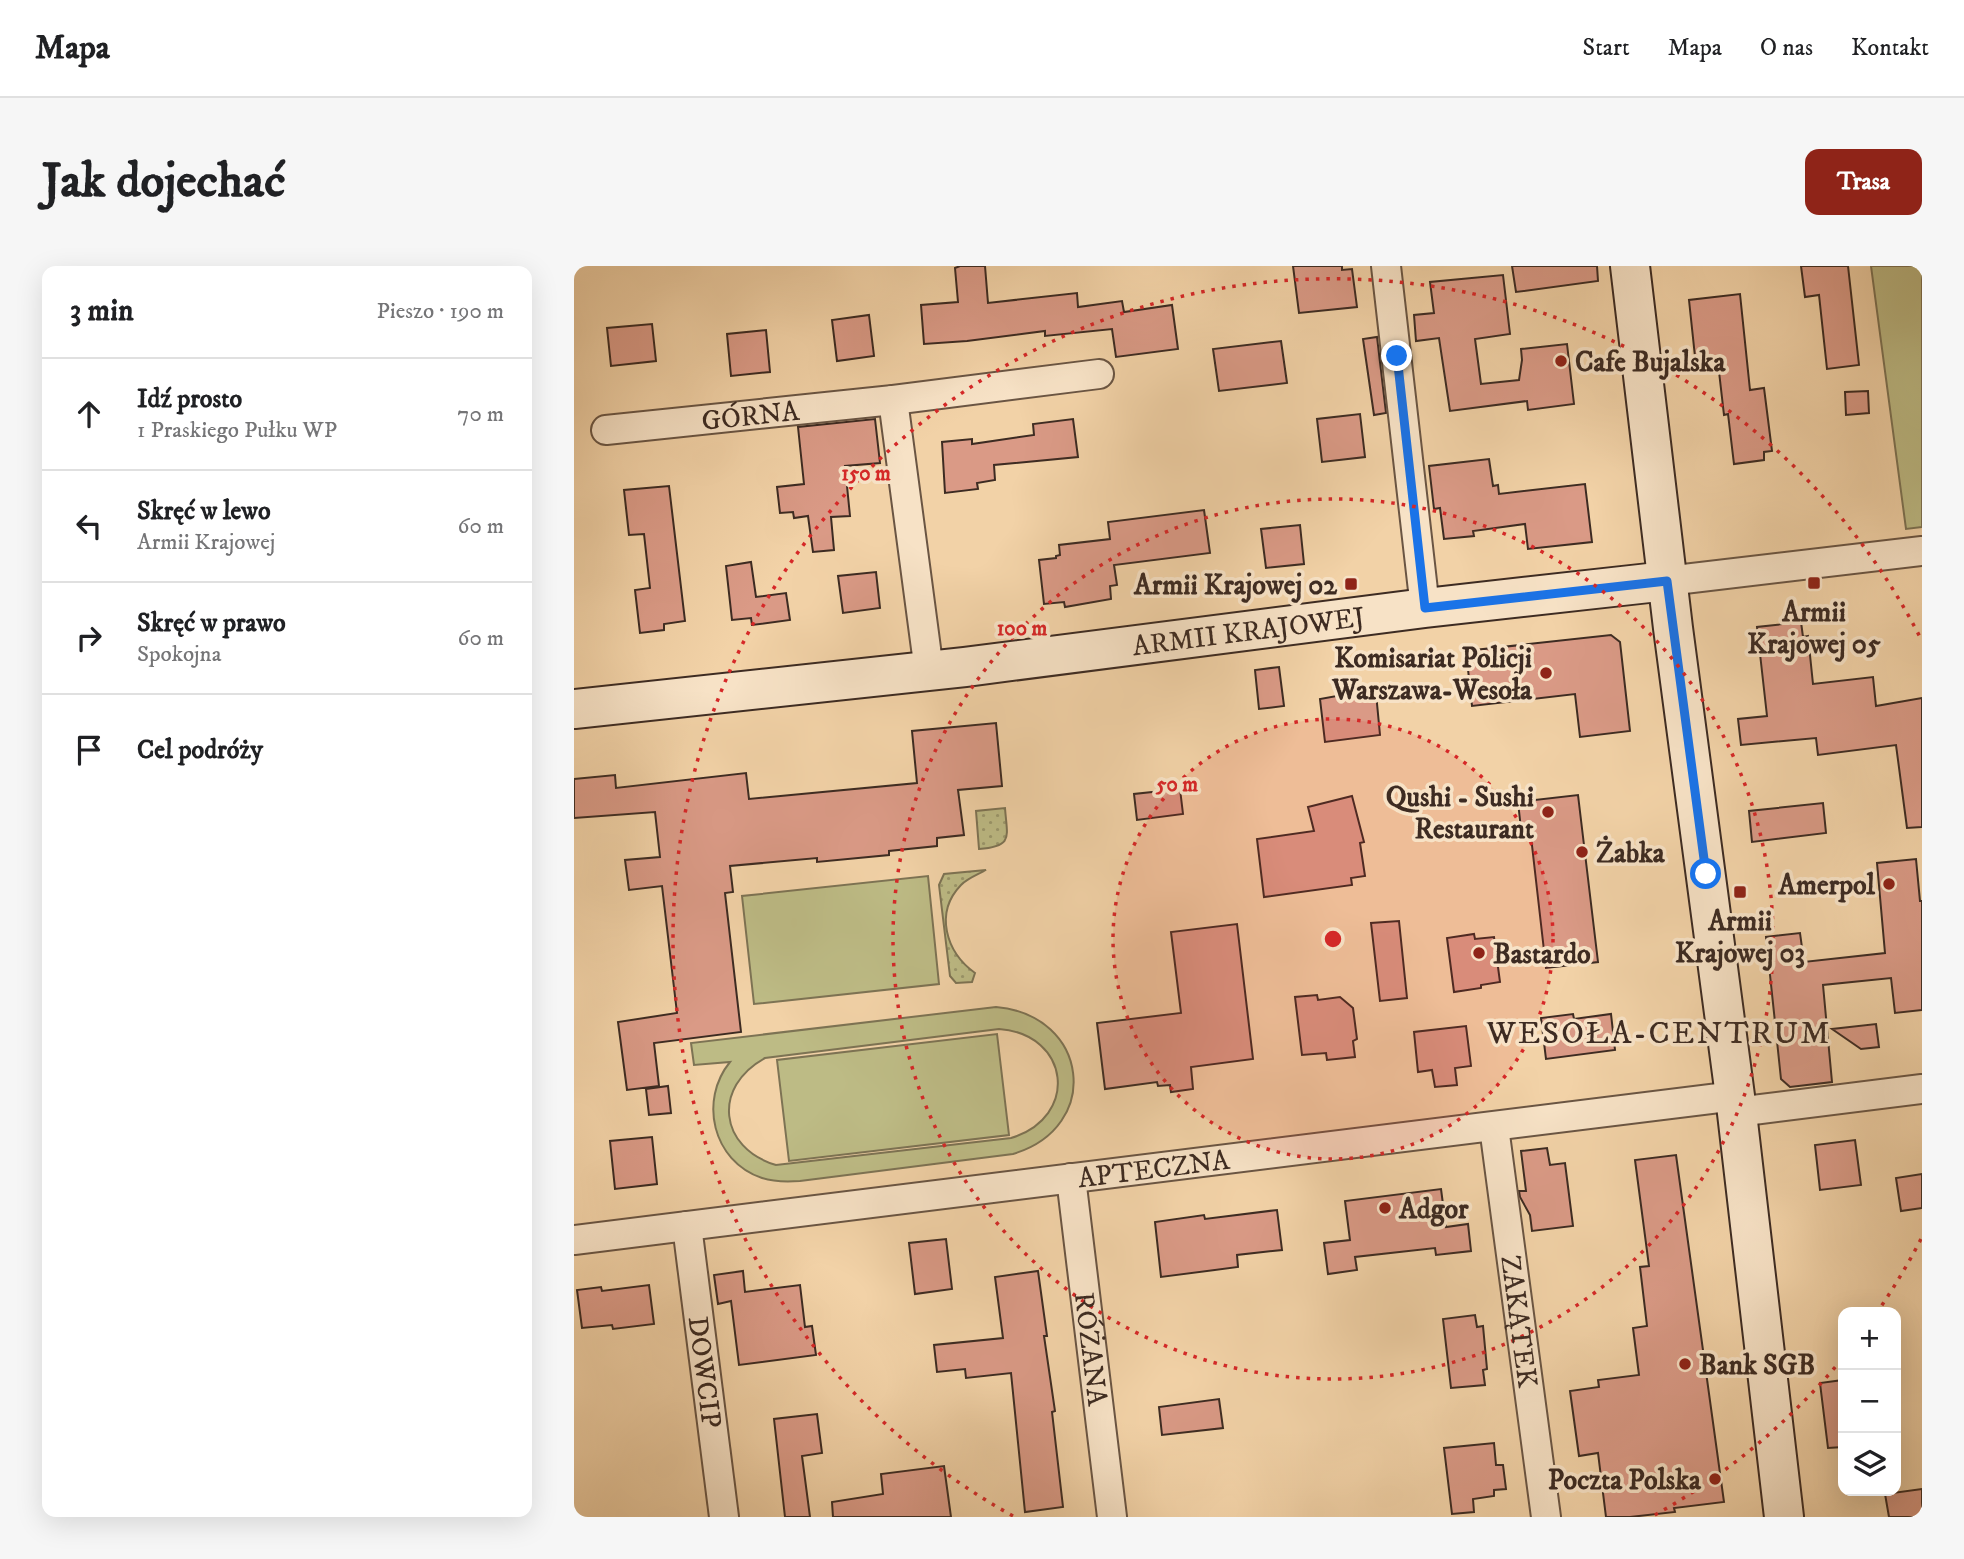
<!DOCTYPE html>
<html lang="pl">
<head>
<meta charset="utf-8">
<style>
  :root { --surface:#fff; --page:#f6f6f6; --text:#202124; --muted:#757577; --line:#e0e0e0; --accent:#8f2418 }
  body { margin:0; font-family:"IM FELL DW Pica",serif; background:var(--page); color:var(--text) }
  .controls { position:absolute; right:21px; bottom:21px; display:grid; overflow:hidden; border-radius:14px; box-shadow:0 7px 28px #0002 }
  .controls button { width:63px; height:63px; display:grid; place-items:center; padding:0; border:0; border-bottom:2px solid var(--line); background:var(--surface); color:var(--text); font:35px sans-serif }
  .stop { position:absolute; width:21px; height:21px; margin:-16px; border:5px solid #1a73e8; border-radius:50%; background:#fff }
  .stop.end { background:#1a73e8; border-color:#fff; box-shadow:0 2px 7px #0008 }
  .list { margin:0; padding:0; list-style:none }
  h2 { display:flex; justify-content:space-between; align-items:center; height:91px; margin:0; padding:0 28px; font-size:30px }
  h2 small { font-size:23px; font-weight:400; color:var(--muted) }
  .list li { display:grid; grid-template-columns:46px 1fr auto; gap:21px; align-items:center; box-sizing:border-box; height:112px; padding:0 28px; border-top:2px solid var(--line) }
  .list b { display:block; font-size:26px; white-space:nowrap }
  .list p { margin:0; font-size:23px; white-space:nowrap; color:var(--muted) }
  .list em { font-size:23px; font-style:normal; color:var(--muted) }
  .icon { flex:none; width:38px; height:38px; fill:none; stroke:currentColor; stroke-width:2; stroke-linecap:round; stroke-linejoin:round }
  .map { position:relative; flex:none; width:1348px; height:1251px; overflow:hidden; border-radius:14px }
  header { display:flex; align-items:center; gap:42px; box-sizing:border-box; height:98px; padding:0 35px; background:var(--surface); border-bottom:2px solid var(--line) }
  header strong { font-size:33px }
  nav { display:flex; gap:38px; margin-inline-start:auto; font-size:24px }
  .intro { display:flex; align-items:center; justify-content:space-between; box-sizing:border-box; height:168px; padding:0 42px }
  h1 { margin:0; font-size:49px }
  .button { padding:18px 32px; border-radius:14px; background:var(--accent); color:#fff; font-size:24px; font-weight:700 }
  main { display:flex; gap:42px; padding:0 42px }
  aside { flex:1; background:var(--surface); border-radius:14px; box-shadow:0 7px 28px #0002 }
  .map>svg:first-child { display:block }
  .grass { fill:url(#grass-dots); stroke:#7d7354; stroke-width:2 }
  .pitch { fill:#bdbb85; stroke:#7d7354; stroke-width:2; fill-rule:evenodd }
  .building { fill:#da9a86; stroke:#3d2b22; stroke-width:2 }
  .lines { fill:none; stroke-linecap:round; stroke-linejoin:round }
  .street-casing { stroke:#6a5543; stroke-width:32 }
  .secondary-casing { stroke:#3d2b22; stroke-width:42 }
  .street { stroke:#f7e2c6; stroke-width:28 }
  .secondary { stroke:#f7e2c6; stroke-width:38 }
  .route { stroke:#1a73e8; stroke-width:9 }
  .ring { fill:none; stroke:#d62828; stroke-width:3.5; stroke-dasharray:3.5 7 }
  .poi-dot { fill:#8f2418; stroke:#f7e2c6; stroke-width:2.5 }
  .labels { text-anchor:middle; stroke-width:7; stroke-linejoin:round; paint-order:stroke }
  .poi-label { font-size:28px; font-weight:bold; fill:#3d2b22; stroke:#f7e2c6; text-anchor:start }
  .street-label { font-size:28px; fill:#3d2b22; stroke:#f7e2c6 }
  .quarter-label { font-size:32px; letter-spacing:2px; fill:#3d2b22; stroke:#f7e2c6 }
  .centre { fill:#d62828; stroke:#f7e2c6; stroke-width:3.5 }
  .ring-label { font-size:21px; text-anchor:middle; font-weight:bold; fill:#d62828; stroke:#f7e2c6; stroke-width:7; stroke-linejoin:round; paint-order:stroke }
</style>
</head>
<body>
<header>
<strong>Mapa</strong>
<nav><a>Start</a><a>Mapa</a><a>O nas</a><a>Kontakt</a></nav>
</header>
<div class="intro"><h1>Jak dojechać</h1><a class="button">Trasa</a></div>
<main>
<aside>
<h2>3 min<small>Pieszo · 190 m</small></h2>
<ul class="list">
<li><svg class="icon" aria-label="ahead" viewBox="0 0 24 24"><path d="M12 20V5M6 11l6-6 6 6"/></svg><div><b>Idź prosto</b><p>1 Praskiego Pułku WP</p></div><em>70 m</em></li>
<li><svg class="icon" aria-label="left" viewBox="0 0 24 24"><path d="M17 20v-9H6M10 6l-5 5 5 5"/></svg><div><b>Skręć w lewo</b><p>Armii Krajowej</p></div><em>60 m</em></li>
<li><svg class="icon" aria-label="right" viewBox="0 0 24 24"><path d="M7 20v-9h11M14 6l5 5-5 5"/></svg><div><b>Skręć w prawo</b><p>Spokojna</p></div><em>60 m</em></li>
<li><svg class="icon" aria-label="arrive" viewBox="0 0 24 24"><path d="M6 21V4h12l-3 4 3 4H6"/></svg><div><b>Cel podróży</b></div></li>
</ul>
</aside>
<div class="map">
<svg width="1348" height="1251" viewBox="0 0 1348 1251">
  <defs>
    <pattern id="grass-dots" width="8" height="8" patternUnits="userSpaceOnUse" patternTransform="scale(1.75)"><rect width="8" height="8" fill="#bdbb85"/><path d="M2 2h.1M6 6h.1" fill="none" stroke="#9b986c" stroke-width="1.8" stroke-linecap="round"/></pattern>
  </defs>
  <rect width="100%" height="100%" fill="#f2d2a7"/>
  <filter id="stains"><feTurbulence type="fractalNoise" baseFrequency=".00286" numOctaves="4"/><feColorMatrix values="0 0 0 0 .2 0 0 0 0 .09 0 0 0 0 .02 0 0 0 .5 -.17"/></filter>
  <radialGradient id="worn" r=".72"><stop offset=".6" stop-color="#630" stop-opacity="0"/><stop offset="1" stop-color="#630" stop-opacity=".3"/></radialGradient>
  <path class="grass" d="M431 542C433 571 440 580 405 583L402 545Z
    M412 604C403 609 394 612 387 619 360 647 372 686 401 707L398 716 382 717 376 710 365 619 370 608Z"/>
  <path class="pitch" d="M1297 0H1348V261L1332 263Z
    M354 610 365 718 180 738 168 630Z
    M422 741C515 749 529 861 439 888L226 915C213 916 200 916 188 912 138 895 125 834 156 796L120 799 117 777ZM425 763C496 768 506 851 437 872L202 899C145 882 138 821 191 792Z
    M423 768 435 869 215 895 203 794Z"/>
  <path class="building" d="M386 0H411L414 37 503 27 504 41 548 35 550 46 598 39 604 83 542 91 538 63 471 70V65L393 75 350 78 347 39 384 36 381 2Z
    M719 0H768V4L778 3 783 41 725 47Z
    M938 0H1023L1024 15 942 26Z
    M1227 0H1274L1285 99 1253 103 1245 29 1231 31Z
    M929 9 936 68 901 73 907 118 945 114 948 94 947 83 993 78 1000 138 954 144 953 135 876 145 865 72 842 75 840 49 860 47 856 16Z
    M1166 28 1176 124 1190 122 1198 185 1190 186V194L1160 198 1154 148 1150 149 1144 97 1122 100 1115 34Z
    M295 49 300 90 263 95 258 54Z
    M78 58 82 95 37 100 33 62Z
    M192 64 196 106 157 110 153 68Z
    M803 71 812 147 800 149 789 73Z
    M707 75 713 117 645 125 639 83Z
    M1294 125 1295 147 1272 149 1271 126Z
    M786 148 791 191 748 196 743 153Z
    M301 153 306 197 271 200 276 250 257 251 260 284 239 286 234 250 220 252 219 246 206 247 203 221 230 218 224 161Z
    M499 153 504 191 420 199 421 214 403 217 404 223 371 227 368 176 398 173V178L460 169 459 158Z
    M915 193 919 220 924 219 925 228 1011 218 1018 276 954 283 951 258 899 265 900 270 870 273 866 242 860 243 855 200Z
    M95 220 111 355 90 358V364L66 367 61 324 76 322 70 268 55 269 50 224Z
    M630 244 636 287 540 299 543 319 536 320 537 333 491 341 490 336 470 338 465 294 482 292V290L486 289 485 279 536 273 534 256Z
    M726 259 730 298 692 302 687 263Z
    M177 296 182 331 212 327 216 354 178 359 177 352 158 354 152 300Z
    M302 306 306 342 269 347 264 310Z
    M1227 356 1229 371 1234 370 1239 418 1299 411 1302 440 1348 432V561L1333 562 1322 479 1244 489 1242 472 1167 479 1164 453 1193 450 1183 361Z
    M1037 369 1046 376 1056 465 1006 471 1001 428 898 440 892 385Z
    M705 401 710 440 685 443 681 404Z
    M785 426V428L802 427 806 469 751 476 746 433Z
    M422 457 428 520 384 524 390 569 363 572V580L315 585V589L243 596V592L156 600 159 626 151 627 167 766 80 777 85 820 53 824 44 756 103 747 88 620 55 624 51 594 86 591 81 546 0 552V513L41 509 42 522 172 507 175 533 343 517 338 465Z
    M606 523 609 548 563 554 560 528Z
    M1004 529 1024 696 972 702 956 562 947 563 944 536Z
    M778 530 790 576 786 577 791 610 777 612 778 619 690 631 683 573 740 565 734 541Z
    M1249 537 1252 567 1178 576 1175 545Z
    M1342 593 1346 635H1348V744L1321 747 1317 712 1249 719 1258 816 1216 821 1207 813 1192 671 1226 667 1230 696 1311 687 1303 597Z
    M825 655 833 732 806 735 797 657Z
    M663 658 679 793 617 801 619 823 597 826 596 819 584 820 583 816 531 823 523 757 607 747 597 666Z
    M900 668 901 673 920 671 926 716 907 719V722L880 726 873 672Z
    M743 729 744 734 766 731 779 742 783 773 779 775 781 791 753 794 752 787 728 789 721 731Z
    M999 748 1000 753 1037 748 1041 784 972 793 967 752Z
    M1302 758 1305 781 1287 783 1258 763Z
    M892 760 897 800 881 802 883 819 861 821 858 804 844 806 840 766Z
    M94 820 97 847 75 849 72 823Z
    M78 871 83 918 41 923 36 875Z
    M1281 874 1287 919 1246 924 1241 879Z
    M973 882 976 899 991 897 999 960 958 965 956 949 946 931 945 925H952L947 885Z
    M1102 889 1150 1236 1100 1242 1101 1246 1056 1251H1032L1024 1187 1005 1190 996 1125 1025 1121 1024 1114 1065 1109 1059 1062 1073 1060 1066 1001 1075 1000 1061 894Z
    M1348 908V942L1327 945 1322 912Z
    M867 923 872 961 894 958 897 985 862 989 861 982 781 991 783 1004 754 1008 750 977 776 974 771 935Z
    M703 944 708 984 663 989 664 1001 587 1011 581 956 630 949 631 953Z
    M372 973 378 1023 341 1028 335 977Z
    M169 1005 171 1026 226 1019 231 1061 238 1060 242 1089 165 1099 157 1035 144 1038 140 1009Z
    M464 1005 473 1070H470L481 1145 478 1146 489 1241 451 1246 437 1107 392 1112 391 1103 363 1106 360 1079 429 1072 421 1011Z
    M75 1019 80 1058 39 1063 38 1059 8 1062 3 1024 27 1021 28 1025Z
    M901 1049 903 1061 909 1060 913 1103 909 1104 911 1119 877 1122 869 1053Z
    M1269 1114V1181L1254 1182 1246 1117Z
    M645 1133 649 1162 588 1169 585 1141Z
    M243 1148 248 1187 228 1190 236 1251H211L200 1153Z
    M920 1177 922 1199H929L932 1223 920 1224V1230L899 1233 900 1246 878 1248 870 1182Z
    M370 1200 377 1251H259L258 1236 309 1228 307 1208Z
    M1348 1223V1251H1315L1311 1228Z"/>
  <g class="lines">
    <g class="street-casing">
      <g id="street">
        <path d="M812 0 851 342"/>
        <path d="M319 134 355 405"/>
        <path id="s1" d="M32 164 319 134 525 108"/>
        <path d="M1093 315 1348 285"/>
        <path d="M1163 846 1348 823"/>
        <path id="s2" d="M920 861 972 1251"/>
        <path id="s3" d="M497 912 538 1251"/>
        <path id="s4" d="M113 960 150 1251"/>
        <path id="s5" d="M0 974 1161 830"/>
      </g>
    </g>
    <g class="secondary-casing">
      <g id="secondary">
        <path d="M1056 0 1099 362 1161 830 1210 1251"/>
        <path id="s6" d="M0 443 391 401 851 342 1093 315"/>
      </g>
    </g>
    <use href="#street" class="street"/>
    <use href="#secondary" class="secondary"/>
  </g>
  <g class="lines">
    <path class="route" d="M823 90 851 342 1093 315 1132 608"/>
  </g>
  <circle cx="759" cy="673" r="220" fill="#d62828" fill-opacity=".12"/>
  <g class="ring">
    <circle cx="759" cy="673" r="220"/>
    <circle cx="759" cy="673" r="440"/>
    <path d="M1347 973A660 660 0 0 1 1306 1042M1268 1093A660 660 0 0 1 1079 1250M439 1250A660 660 0 1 1 1347 373"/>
  </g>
  <g class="poi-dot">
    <circle cx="987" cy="95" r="7"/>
    <rect x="1233" y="310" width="14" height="14" rx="3.5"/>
    <rect x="770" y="311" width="14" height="14" rx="3.5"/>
    <circle cx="972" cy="407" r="7"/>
    <circle cx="974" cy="546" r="7"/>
    <circle cx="1008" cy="586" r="7"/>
    <circle cx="1315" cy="618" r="7"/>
    <rect x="1159" y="619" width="14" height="14" rx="3.5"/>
    <circle cx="905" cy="687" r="7"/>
    <circle cx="811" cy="942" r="7"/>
    <circle cx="1111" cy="1098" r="7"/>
    <circle cx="1141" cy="1213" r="7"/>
  </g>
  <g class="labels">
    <g class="poi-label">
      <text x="1001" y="105">Cafe Bujalska</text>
      <text x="763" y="328" text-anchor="end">Armii Krajowej 02</text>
      <text x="1240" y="355" text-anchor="middle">Armii<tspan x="1240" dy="32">Krajowej 05</tspan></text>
      <text x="958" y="401" text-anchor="end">Komisariat Policji<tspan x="958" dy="32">Warszawa-Wesoła</tspan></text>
      <text x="960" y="540" text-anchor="end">Qushi - Sushi<tspan x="960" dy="32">Restaurant</tspan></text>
      <text x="1022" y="596">Żabka</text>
      <text x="1301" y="628" text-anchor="end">Amerpol</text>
      <text x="1166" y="664" text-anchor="middle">Armii<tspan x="1166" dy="32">Krajowej 03</tspan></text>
      <text x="919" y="697">Bastardo</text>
      <text x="825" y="952">Adgor</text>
      <text x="1125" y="1108">Bank SGB</text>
      <text x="1127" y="1223" text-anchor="end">Poczta Polska</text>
    </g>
    <g class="street-label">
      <text dy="10" stroke="none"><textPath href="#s1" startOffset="145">GÓRNA</textPath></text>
      <text dy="10" stroke="none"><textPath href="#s6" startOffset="679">ARMII KRAJOWEJ</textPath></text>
      <text dy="10" stroke="none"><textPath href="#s5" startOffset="584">APTECZNA</textPath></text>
      <text dy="10" stroke="none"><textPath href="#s2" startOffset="196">ZAKĄTEK</textPath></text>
      <text dy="10" stroke="none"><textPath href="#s3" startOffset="172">RÓŻANA</textPath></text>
      <text dy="10" stroke="none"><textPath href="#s4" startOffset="147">DOWCIP</textPath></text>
    </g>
    <g class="quarter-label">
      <text x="1085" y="777">WESOŁA-CENTRUM</text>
    </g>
  </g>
  <circle cx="759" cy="673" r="10" class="centre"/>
  <g class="ring-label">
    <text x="292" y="214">150 m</text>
    <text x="448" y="369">100 m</text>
    <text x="603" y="525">50 m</text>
  </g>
  <rect width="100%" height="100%" filter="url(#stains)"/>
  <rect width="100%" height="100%" fill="url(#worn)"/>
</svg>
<div class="controls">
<button>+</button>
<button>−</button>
<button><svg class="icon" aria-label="layers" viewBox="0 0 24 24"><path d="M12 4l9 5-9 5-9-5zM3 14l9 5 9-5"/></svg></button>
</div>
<div class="stop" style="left:1132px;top:608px"></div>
<div class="stop end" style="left:823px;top:90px"></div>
</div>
</main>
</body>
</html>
